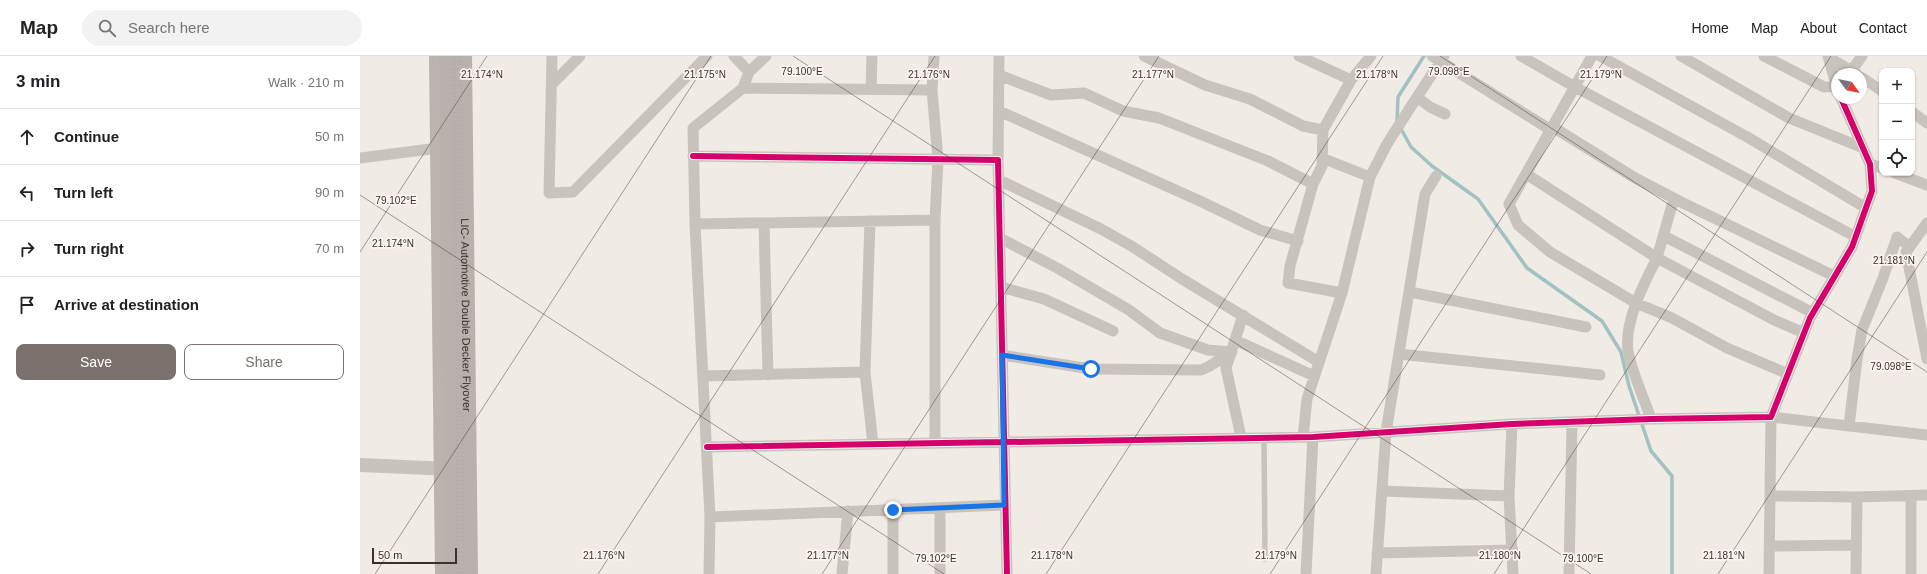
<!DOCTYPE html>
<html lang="en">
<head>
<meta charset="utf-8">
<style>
  :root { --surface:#fff; --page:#f2f2f2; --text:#202124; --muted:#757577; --line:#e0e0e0; --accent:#7a716c }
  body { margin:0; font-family:Arial,sans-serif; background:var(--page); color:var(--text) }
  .controls { position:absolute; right:12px; top:12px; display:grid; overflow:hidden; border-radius:8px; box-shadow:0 1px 3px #0004 }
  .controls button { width:36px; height:36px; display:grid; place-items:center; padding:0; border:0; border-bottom:1px solid var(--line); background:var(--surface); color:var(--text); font:20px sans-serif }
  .compass { position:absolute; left:1471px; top:12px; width:36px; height:36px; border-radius:50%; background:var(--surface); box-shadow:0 1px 3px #0004; rotate:123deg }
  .scale { position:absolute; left:12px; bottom:10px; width:85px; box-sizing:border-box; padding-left:4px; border:2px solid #3b302b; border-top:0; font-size:11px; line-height:14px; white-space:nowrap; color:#3b302b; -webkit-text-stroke:3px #fbf5ee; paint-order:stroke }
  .stop { position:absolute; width:12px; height:12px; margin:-9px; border:3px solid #1a73e8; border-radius:50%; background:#fff }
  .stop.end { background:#1a73e8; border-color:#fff; box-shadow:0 1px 4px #0008 }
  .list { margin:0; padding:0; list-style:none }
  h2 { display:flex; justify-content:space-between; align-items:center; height:52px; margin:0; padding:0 16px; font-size:17px }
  h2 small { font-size:13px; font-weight:400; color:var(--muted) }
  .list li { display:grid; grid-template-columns:26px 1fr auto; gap:12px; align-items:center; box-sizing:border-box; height:56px; padding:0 16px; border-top:1px solid var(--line) }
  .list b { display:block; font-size:15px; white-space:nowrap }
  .list em { font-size:13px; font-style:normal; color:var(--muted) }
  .actions { display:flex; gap:8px; padding:12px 16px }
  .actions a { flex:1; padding:9px 0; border:1px solid var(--accent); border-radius:8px; text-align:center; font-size:14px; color:var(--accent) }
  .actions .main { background:var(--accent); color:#fff }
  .icon { flex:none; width:22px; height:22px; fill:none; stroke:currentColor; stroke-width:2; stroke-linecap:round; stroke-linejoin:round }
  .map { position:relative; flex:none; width:1567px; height:518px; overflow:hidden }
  header { display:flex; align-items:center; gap:24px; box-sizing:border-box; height:56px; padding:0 20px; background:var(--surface); border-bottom:1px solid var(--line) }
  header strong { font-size:19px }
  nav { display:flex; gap:22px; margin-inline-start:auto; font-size:14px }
  .search { width:280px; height:36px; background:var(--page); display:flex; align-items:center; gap:10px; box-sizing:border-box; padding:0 14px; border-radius:22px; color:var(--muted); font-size:15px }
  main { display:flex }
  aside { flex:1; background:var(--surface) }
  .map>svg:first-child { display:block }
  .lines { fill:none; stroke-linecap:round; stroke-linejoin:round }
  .stream { stroke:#a1c2c1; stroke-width:3.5 }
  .service { stroke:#c9c3be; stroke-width:5.5 }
  .minor { stroke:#c9c3be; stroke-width:11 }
  .tertiary { stroke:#c9c3be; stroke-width:14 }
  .secondary { stroke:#bab3ae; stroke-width:16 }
  .primary { stroke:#b8b1ad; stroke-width:18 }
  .rail { stroke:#b1aca8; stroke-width:3; stroke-dasharray:1 3; stroke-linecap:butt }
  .cycleway-casing { stroke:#fbf5ee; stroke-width:8 }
  .cycleway { stroke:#d6006c; stroke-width:6 }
  .route { stroke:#1a73e8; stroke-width:5 }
  .ticks { fill:none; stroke:#3b302b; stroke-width:1; stroke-opacity:0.45 }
  .labels { text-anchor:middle; stroke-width:3.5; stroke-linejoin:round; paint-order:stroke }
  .street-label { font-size:11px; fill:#3b302b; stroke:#fbf5ee }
  .ticks-label { font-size:10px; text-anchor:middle; fill:#3b302b; stroke:#fbf5ee; stroke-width:3.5; stroke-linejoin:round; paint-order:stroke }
</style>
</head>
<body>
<header>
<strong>Map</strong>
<div class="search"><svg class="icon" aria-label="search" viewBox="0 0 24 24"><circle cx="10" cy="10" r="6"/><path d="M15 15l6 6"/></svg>Search here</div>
<nav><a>Home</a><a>Map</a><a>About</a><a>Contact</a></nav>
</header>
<main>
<aside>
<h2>3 min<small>Walk · 210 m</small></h2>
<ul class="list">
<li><svg class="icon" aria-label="ahead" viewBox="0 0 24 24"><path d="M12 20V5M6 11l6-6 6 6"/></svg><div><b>Continue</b></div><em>50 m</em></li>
<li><svg class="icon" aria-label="left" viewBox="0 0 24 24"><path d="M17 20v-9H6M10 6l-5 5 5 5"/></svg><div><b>Turn left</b></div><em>90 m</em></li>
<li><svg class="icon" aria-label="right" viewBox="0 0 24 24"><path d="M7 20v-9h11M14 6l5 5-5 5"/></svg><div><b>Turn right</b></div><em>70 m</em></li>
<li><svg class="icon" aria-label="arrive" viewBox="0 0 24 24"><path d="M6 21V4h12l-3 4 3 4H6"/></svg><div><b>Arrive at destination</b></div></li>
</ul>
<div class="actions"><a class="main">Save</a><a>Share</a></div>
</aside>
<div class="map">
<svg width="1567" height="518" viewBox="0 0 1567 518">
  <rect width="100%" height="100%" fill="#f0ebe5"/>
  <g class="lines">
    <path class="stream" d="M1037 66 1038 41 1064 0
      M1040 71 1051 91 1072 110 1118 143 1167 212 1242 265 1261 296 1269 330 1291 395 1312 420V518"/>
    <path class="service" d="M904 382 905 503"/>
    <path class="minor" d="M192 0 189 137 213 136 347 0
      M374 0 389 16 406 0
      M784 0 845 29 890 43 943 70 963 74
      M939 0 991 24
      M1072 0 1191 74
      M1084 0 1057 41 1070 51 1085 58
      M1161 0 1215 31 1496 181
      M1232 0 1149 148 1158 169 1190 196 1276 247 1312 262 1367 292 1428 318
      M1240 0 1389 82 1506 152
      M1321 0 1429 62 1503 92
      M1404 0 1464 31 1477 30
      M1468 0 1477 32
      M1468 1 1497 18
      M1489 18 1502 0
      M639 19 691 39 724 37 763 55 799 62 908 105 953 128
      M1501 21 1522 35
      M192 28 220 0
      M383 32 572 34 578 103 575 164V387
      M511 33 512 0
      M572 34 574 0
      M639 55 840 145 900 174 938 185
      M1552 56 1567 67
      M1193 71 1275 122 1321 146 1474 220
      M333 100 638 104 647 518
      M0 102 78 92
      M962 102 1010 121 982 237
      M638 104 639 0
      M1510 108 1522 112
      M1535 117 1567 129
      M1166 118 1297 202 1314 142
      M1010 121 1027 88 1057 41
      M639 124 741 173 773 191 822 223 959 306
      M404 167 408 319
      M1567 167 1546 196 1567 303
      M335 168 575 164
      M1304 180 1453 257
      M640 182 699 213 769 254 800 277 848 294 872 296
      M641 231 684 243 753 275
      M1050 236 1226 271
      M875 284 954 320
      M1039 298 1240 319
      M642 299 731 313 841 314 848 311 872 296
      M505 316 513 388
      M344 320 505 316 510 165
      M1291 363C1284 342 1272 317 1268 295 1264 266 1284 227 1297 202L1414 264 1444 277
      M1152 368 1149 440 1153 518
      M1489 370 1497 303 1502 274 1523 222 1537 181 1550 191
      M881 381 866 312 883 259
      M943 381 947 343 982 237 928 227 930 210 953 128 962 110 963 74 991 24 1011 0
      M347 391 953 381 1152 368 1291 363 1411 361 1450 262 1492 191 1512 135 1510 108 1481 42
      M1022 435 1149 440
      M1410 440 1497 441
      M1551 440V518
      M580 453V518
      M533 454V518
      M350 461 645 449
      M1410 490 1496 489
      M1017 497 1153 494
      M349 518 350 461 335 168 333 72 383 32 389 16
      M482 518 488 455
      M946 518 953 381
      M1016 518 1026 376 1065 138 1076 120
      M1209 518 1212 366
      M1409 518 1411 361 1567 379
      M1496 518 1497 441 1567 439"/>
    <path class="tertiary" d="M0 409 91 413"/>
    <path class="secondary" d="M77 0 83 518"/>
    <g class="primary">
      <path d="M88 0 92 518"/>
      <path id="s1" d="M103 0 109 518"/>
    </g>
    <path class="rail" d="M94 0 98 518
      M101 0 104 518"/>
    <g class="cycleway-casing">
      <path id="cycleway" d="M333 100 638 104 647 518
        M347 391 953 381 1152 368 1291 363 1411 361 1450 262 1492 191 1512 135 1510 108 1481 42"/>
    </g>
    <use href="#cycleway" class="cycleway"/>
  </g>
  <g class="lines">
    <path class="route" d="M533 454 644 449 642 299 731 313"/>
  </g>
  <path class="ticks" d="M433 0 1231 518M1080 0 1567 316M0 139 584 518M0 196 127 0M15 518 351 0M238 518 575 0M462 518 799 0M686 518 1023 0M910 518 1247 0M1134 518 1471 0M1358 518 1567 196"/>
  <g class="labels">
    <g class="street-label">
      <text dy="4" stroke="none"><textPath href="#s1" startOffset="259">LIC- Automotive Double Decker Flyover</textPath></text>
    </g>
  </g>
  <g class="ticks-label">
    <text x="1089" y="19">79.098°E</text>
    <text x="442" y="19">79.100°E</text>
    <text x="122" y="22">21.174°N</text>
    <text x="345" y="22">21.175°N</text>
    <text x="569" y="22">21.176°N</text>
    <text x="793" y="22">21.177°N</text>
    <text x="1017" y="22">21.178°N</text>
    <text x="1241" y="22">21.179°N</text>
    <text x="36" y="148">79.102°E</text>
    <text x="33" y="191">21.174°N</text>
    <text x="1534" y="208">21.181°N</text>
    <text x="1531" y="314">79.098°E</text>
    <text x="244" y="503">21.176°N</text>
    <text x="468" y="503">21.177°N</text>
    <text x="692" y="503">21.178°N</text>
    <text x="916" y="503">21.179°N</text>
    <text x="1140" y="503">21.180°N</text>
    <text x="1364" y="503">21.181°N</text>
    <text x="576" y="506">79.102°E</text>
    <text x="1223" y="506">79.100°E</text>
  </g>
</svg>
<div class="controls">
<button>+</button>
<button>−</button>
<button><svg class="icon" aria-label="locate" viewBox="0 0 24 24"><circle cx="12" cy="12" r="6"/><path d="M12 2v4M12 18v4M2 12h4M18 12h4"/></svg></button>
</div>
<svg class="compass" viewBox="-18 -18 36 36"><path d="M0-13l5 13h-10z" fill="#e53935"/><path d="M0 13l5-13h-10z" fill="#757577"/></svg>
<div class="scale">50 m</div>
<div class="stop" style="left:731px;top:313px"></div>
<div class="stop end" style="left:533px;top:454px"></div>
</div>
</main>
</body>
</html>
